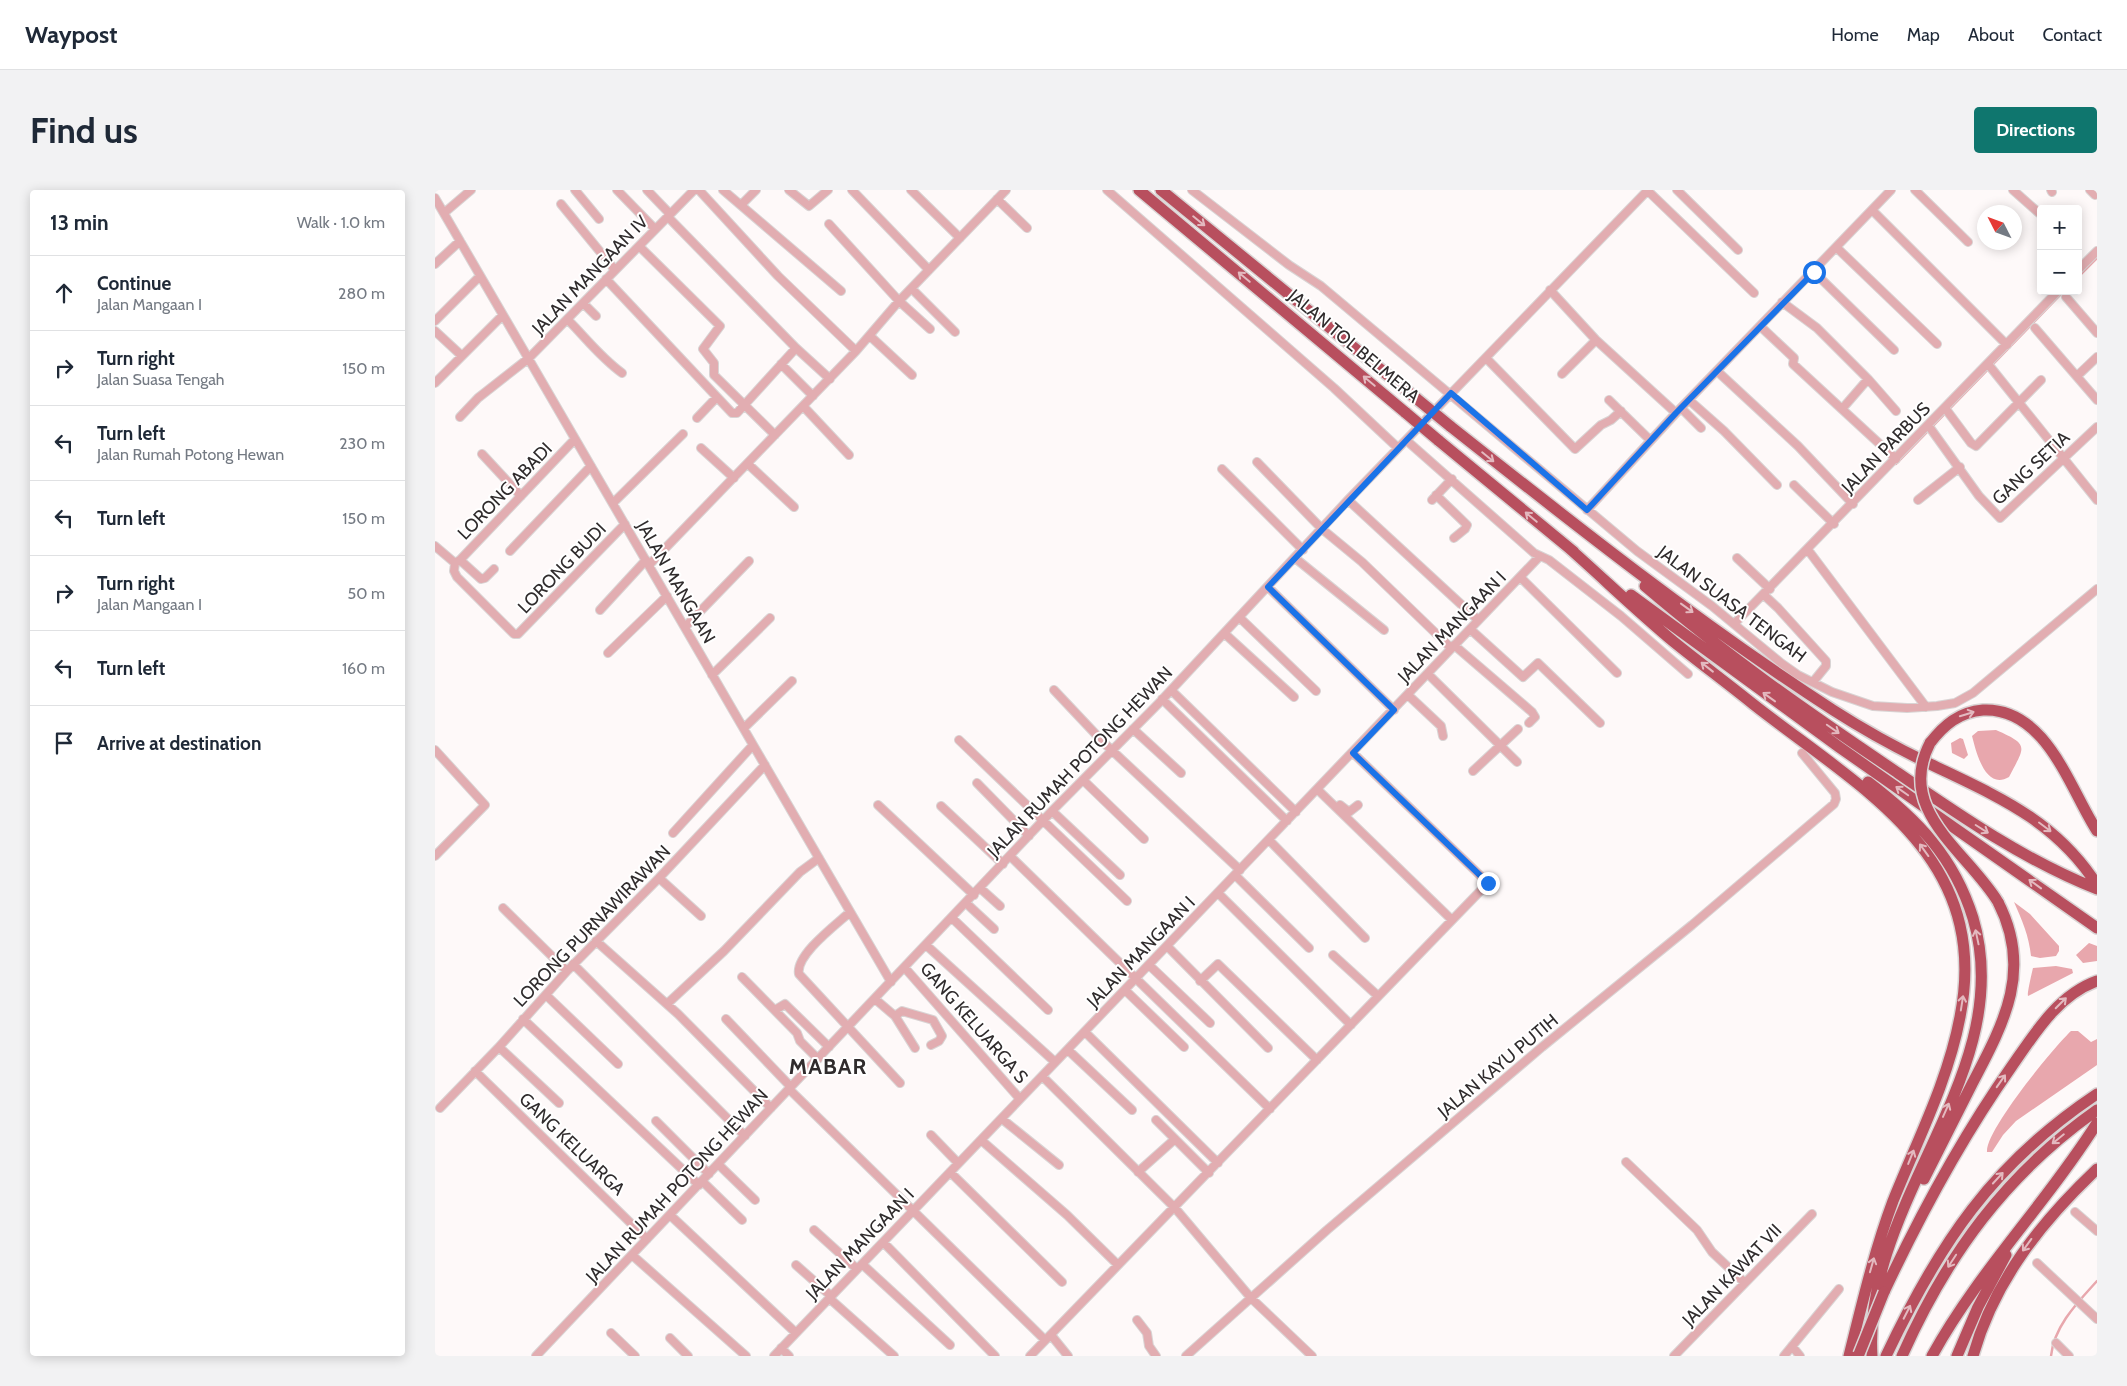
<!DOCTYPE html>
<html lang="en">
<head>
<meta charset="utf-8">
<style>
  :root { --surface:#fff; --page:#f2f2f3; --text:#1f2937; --muted:#747a83; --line:#e0e1e3; --accent:#0f766e }
  body { margin:0; font-family:Cabin,sans-serif; background:var(--page); color:var(--text) }
  .controls { position:absolute; right:15px; top:15px; display:grid; overflow:hidden; border-radius:5px; box-shadow:0 2px 12px #0003 }
  .controls button { width:45px; height:45px; display:grid; place-items:center; padding:0; border:0; border-bottom:1px solid var(--line); background:var(--surface); color:var(--text); font:25px sans-serif }
  .compass { position:absolute; left:1542px; top:15px; width:45px; height:45px; border-radius:50%; background:var(--surface); box-shadow:0 2px 12px #0003; rotate:312deg }
  .stop { position:absolute; width:15px; height:15px; margin:-11px; border:4px solid #1a73e8; border-radius:50%; background:#fff }
  .stop.end { background:#1a73e8; border-color:#fff; box-shadow:0 1px 5px #0008 }
  .list { margin:0; padding:0; list-style:none }
  h2 { display:flex; justify-content:space-between; align-items:center; height:65px; margin:0; padding:0 20px; font-size:21px }
  h2 small { font-size:16px; font-weight:400; color:var(--muted) }
  .list li { display:grid; grid-template-columns:32px 1fr auto; gap:15px; align-items:center; box-sizing:border-box; height:75px; padding:0 20px; border-top:1px solid var(--line) }
  .list b { display:block; font-size:19px; white-space:nowrap }
  .list p { margin:0; font-size:16px; white-space:nowrap; color:var(--muted) }
  .list em { font-size:16px; font-style:normal; color:var(--muted) }
  .icon { flex:none; width:28px; height:28px; fill:none; stroke:currentColor; stroke-width:2; stroke-linecap:round; stroke-linejoin:round }
  .map { position:relative; flex:none; width:1662px; height:1166px; overflow:hidden; border-radius:5px }
  header { display:flex; align-items:center; gap:30px; box-sizing:border-box; height:70px; padding:0 25px; background:var(--surface); border-bottom:1px solid var(--line) }
  header strong { font-size:24px }
  nav { display:flex; gap:28px; margin-inline-start:auto; font-size:18px }
  .intro { display:flex; align-items:center; justify-content:space-between; box-sizing:border-box; height:120px; padding:0 30px }
  h1 { margin:0; font-size:35px }
  .button { padding:12px 22px; border-radius:5px; background:var(--accent); color:#fff; font-size:18px; font-weight:700 }
  main { display:flex; gap:30px; padding:0 30px }
  aside { flex:1; background:var(--surface); border-radius:5px; box-shadow:0 2px 12px #0003 }
  .map>svg:first-child { display:block }
  .water { fill:#e8a7ad }
  .lines { fill:none; stroke-linecap:round; stroke-linejoin:round }
  .stream { stroke:#e8a7ad; stroke-width:2.5 }
  .minor-casing { stroke:#d9d4d4; stroke-width:10 }
  .highway-casing { stroke:#d9d4d4; stroke-width:14 }
  .minor { stroke:#e2adb1; stroke-width:8 }
  .highway { stroke:#b84f5e; stroke-width:11 }
  .highway-bridge-casing { stroke:#d9d4d4; stroke-width:14; stroke-linecap:butt }
  .highway-bridge { stroke:#b84f5e; stroke-width:11 }
  .oneway { stroke:#e3b9bf }
  .route { stroke:#1a73e8; stroke-width:6 }
  .labels { text-anchor:middle; stroke-width:4; stroke-linejoin:round; paint-order:stroke }
  .street-label { font-size:18px; fill:#302c2d; stroke:#fff }
  .district-label { font-size:22px; font-weight:bold; letter-spacing:1px; fill:#302c2d; stroke:#fff }
</style>
</head>
<body>
<header>
<strong>Waypost</strong>
<nav><a>Home</a><a>Map</a><a>About</a><a>Contact</a></nav>
</header>
<div class="intro"><h1>Find us</h1><a class="button">Directions</a></div>
<main>
<aside>
<h2>13 min<small>Walk · 1.0 km</small></h2>
<ul class="list">
<li><svg class="icon" aria-label="ahead" viewBox="0 0 24 24"><path d="M12 20V5M6 11l6-6 6 6"/></svg><div><b>Continue</b><p>Jalan Mangaan I</p></div><em>280 m</em></li>
<li><svg class="icon" aria-label="right" viewBox="0 0 24 24"><path d="M7 20v-9h11M14 6l5 5-5 5"/></svg><div><b>Turn right</b><p>Jalan Suasa Tengah</p></div><em>150 m</em></li>
<li><svg class="icon" aria-label="left" viewBox="0 0 24 24"><path d="M17 20v-9H6M10 6l-5 5 5 5"/></svg><div><b>Turn left</b><p>Jalan Rumah Potong Hewan</p></div><em>230 m</em></li>
<li><svg class="icon" aria-label="left" viewBox="0 0 24 24"><path d="M17 20v-9H6M10 6l-5 5 5 5"/></svg><div><b>Turn left</b></div><em>150 m</em></li>
<li><svg class="icon" aria-label="right" viewBox="0 0 24 24"><path d="M7 20v-9h11M14 6l5 5-5 5"/></svg><div><b>Turn right</b><p>Jalan Mangaan I</p></div><em>50 m</em></li>
<li><svg class="icon" aria-label="left" viewBox="0 0 24 24"><path d="M17 20v-9H6M10 6l-5 5 5 5"/></svg><div><b>Turn left</b></div><em>160 m</em></li>
<li><svg class="icon" aria-label="arrive" viewBox="0 0 24 24"><path d="M6 21V4h12l-3 4 3 4H6"/></svg><div><b>Arrive at destination</b></div></li>
</ul>
</aside>
<div class="map">
<svg width="1662" height="1166" viewBox="0 0 1662 1166">
  <rect width="100%" height="100%" fill="#fef9f9"/>
  <path class="water" d="M1561 540C1595 555 1590 556 1574 587 1550 601 1541 561 1537 546L1543 541Z
    M1525 548 1528 549 1533 565 1529 569 1517 563 1516 553Z
    M1579 712 1595 724 1624 756V761L1621 766 1605 768 1596 766C1594 746 1587 730 1579 712Z
    M1654 753 1662 756V771L1648 773 1641 765Z
    M1621 776 1637 779 1638 783 1593 806C1592 804 1597 782 1598 778Z
    M1636 841H1643L1656 852 1662 849V875L1581 931 1568 945 1557 962H1552C1550 941 1619 857 1636 841Z"/>
  <g class="lines">
    <path class="stream" d="M1643 87 1662 68
      M1461 274 1629 101
      M1616 1166C1619 1136 1643 1112 1662 1091"/>
    <g class="minor-casing">
      <path id="minor" d="M140 0 164 29
        M182 0 220 39
        M212 0 235 24
        M264 0 343 86 421 161
        M288 0 406 101
        M354 0 374 16 393 0
        M417 0 494 80
        M476 0 525 48
        M672 0 899 198 963 258
        M757 0 854 75 886 96 1202 361 1277 416 1346 473 1363 485 1397 502 1438 516 1472 518 1502 516 1520 513 1538 503 1662 399
        M1212 0 1319 103
        M1242 0 1303 60
        M1480 0 1533 52
        M1578 0 1604 23
        M1616 0 1617 2
        M1655 0 1660 5
        M0 8 456 792
        M562 9 592 38
        M126 14 180 80
        M306 15 321 0
        M1438 21 1572 155
        M9 23 36 0
        M233 27 361 158 395 189
        M394 34 464 111 495 139
        M204 56 285 136 268 159 279 173V185L340 245
        M1401 57 1502 154
        M0 74 25 51
        M1643 80 1662 61
        M1379 82 1459 160
        M171 89 297 223H302L361 158
        M477 99 520 142
        M1115 100 1161 150 1241 223
        M1631 107 1662 143
        M1347 112 1382 138 1433 189 1461 221
        M148 113 161 126
        M133 130C151 148 165 167 187 183
        M0 131 45 86
        M1325 136 1359 168 1358 174 1461 269
        M1600 138 1662 210
        M0 141 27 166
        M435 146 477 185
        M1051 168 1140 259 1166 235 1176 230 1186 221
        M346 174 378 206
        M1553 174 1662 310
        M1282 181 1363 256 1418 314
        M1127 184 1161 150
        M1642 186 1662 167
        M0 193 68 125
        M1174 210 1215 250
        M1254 210 1289 241 1342 295
        M368 216 414 265
        M1246 218 1266 238
        M1510 218 1536 253 1541 256 1606 190
        M1407 219 1433 189
        M25 227 43 208 94 168 259 0
        M262 228 282 207
        M1493 235 1544 306 1565 328 1662 237
        M971 250 1099 363 1114 370 1186 426 1253 484
        M266 258 299 288
        M47 264 86 306
        M822 272 887 339 927 372 1016 458
        M313 274 359 317
        M787 279 868 360
        M1359 295 1399 334
        M1001 305 1032 335 1030 339 1019 348
        M913 310 1042 429
        M997 310 1017 289
        M1483 310 1525 277
        M178 313 248 244
        M1152 320 1241 223 1456 0
        M0 356 20 373
        M1373 360 1491 517
        M75 361 156 276
        M860 368 949 440
        M1302 368 1335 399
        M25 370 46 389 50 388 59 379
        M20 373 19 381 22 387 79 444H83L190 334
        M20 373 25 370 140 249
        M214 375 421 161 464 111 571 0
        M1085 387 1182 483
        M833 397 959 520
        M1329 405 1343 418 1391 471V476L1378 492
        M165 420 211 370
        M804 427 881 501
        M1299 434 1623 101
        M250 437 314 371
        M1035 439 1088 487 1103 473 1165 533
        M789 443 859 507
        M1019 455 1097 522 1100 527 1094 533
        M173 463 232 406
        M993 484 1082 572
        M277 485 335 428
        M619 500 669 553 805 680
        M736 500 861 622
        M973 505 1006 536 1008 546
        M727 509 852 631
        M309 538 357 491
        M698 539 746 583
        M524 550 692 711
        M0 560 50 615 0 666
        M1038 581 1083 539
        M648 590 709 649
        M542 593 594 646
        M882 599 1017 730
        M443 615 539 705
        M905 615 914 622 923 615
        M506 616 568 674
        M617 621 685 685
        M238 643 318 555
        M834 650 930 748
        M575 666 835 919
        M800 685 874 758
        M224 688 266 726
        M545 698 565 716
        M783 703 916 835
        M531 713 559 739
        M68 718 132 781
        M415 722C402 734 360 765 364 784L465 893
        M517 728 613 820
        M161 751 243 824 336 918
        M491 755 620 872
        M732 756 833 858
        M898 765 943 806
        M138 774 310 946
        M714 775 775 833
        M470 778 585 909
        M307 787 362 843 365 851 383 869
        M765 791 783 774 882 870
        M690 800 749 857
        M111 805 183 874
        M440 809 460 826 480 858
        M232 814 289 761 365 682 384 668
        M340 820 350 814 394 857
        M460 826 467 821 498 830 507 846 504 851 496 855
        M88 829 264 995
        M291 829 356 897
        M650 842 783 973
        M64 857 124 913
        M633 860 697 920
        M40 881 212 1049
        M607 886 740 1018 816 1108 877 1166
        M354 899 610 1150
        M5 918 64 857 132 781 224 688 330 575
        M567 929 624 975
        M721 930 774 983
        M221 931 274 984
        M496 945 523 973
        M546 950 632 1025 683 1075
        M1191 972 1262 1040 1277 1062 1310 1093
        M283 974 320 1010
        M515 982 627 1092
        M703 982 740 949
        M267 991 307 1030
        M1640 1022 1662 1041
        M235 1025 361 1143
        M379 1040 422 1079
        M448 1052 560 1166
        M197 1065 311 1166
        M1602 1073 1662 1129
        M427 1074 515 1155
        M361 1075 396 1106
        M394 1108 459 1166
        M702 1130 712 1143 714 1156 721 1166
        M176 1143 200 1166
        M616 1145 633 1166
        M235 1148 253 1166
        M1621 1153 1634 1166
        M1357 1156 1365 1166
        M346 1158 354 1166
        M101 1166 617 621 724 513 913 310 1213 0
        M339 1166 1104 367
        M595 1166 1053 693 918 563
        M751 1166 892 1040 1107 857 1257 735 1399 614 1401 609 1400 603 1367 563
        M1239 1166 1377 1024
        M1349 1166 1404 1099"/>
    </g>
    <g class="highway-casing">
      <path id="highway" d="M704 0 971 223
        M726 0 982 209
        M1015 236C1140 335 1265 434 1398 520 1429 540 1460 557 1493 573 1559 605 1620 629 1662 695
        M1003 250 1139 362
        M1134 358C1169 389 1203 422 1239 452 1265 473 1292 493 1318 514 1426 599 1557 665 1525 827 1513 891 1482 951 1458 1011 1439 1062 1427 1114 1414 1166
        M1210 396C1288 463 1374 523 1460 581 1524 625 1589 670 1662 699
        M1196 405 1404 557 1662 738
        M1495 553C1509 535 1524 522 1548 520 1611 517 1635 599 1662 641
        M1433 592C1483 630 1519 667 1538 728 1584 883 1427 1010 1437 1166
        M1489 989C1505 957 1521 926 1537 894 1569 833 1598 780 1563 712
        M1449 1102C1486 1023 1527 947 1577 876 1600 843 1623 805 1662 791
        M1451 1166C1504 1054 1557 974 1662 904
        M1467 1166C1512 1065 1571 984 1662 920
        M1497 1166C1543 1082 1611 1014 1662 933
        M1522 1166 1543 1117 1571 1065
        M1538 1166C1559 1091 1606 1032 1662 979"/>
    </g>
    <use href="#minor" class="minor"/>
    <use href="#highway" class="highway"/>
    <g class="highway-bridge-casing">
      <path id="highway-bridge" d="M982 209 1015 236
        M971 223 1003 250
        M1495 553C1460 621 1532 661 1563 712
        M1424 1164 1449 1102"/>
    </g>
    <use href="#highway-bridge" class="highway-bridge"/>
  </g>
  <defs><path id="oneway-shaft" d="M-6 0H5M1.5-3L5.5 0L1.5 3" fill="none" stroke-width="1.6" stroke-linecap="round" stroke-linejoin="round" transform="scale(1.25)"/></defs>
  <g class="oneway">
    <use href="#oneway-shaft" transform="translate(764 31) rotate(39)"/>
    <use href="#oneway-shaft" transform="translate(809 87) rotate(-140)"/>
    <use href="#oneway-shaft" transform="translate(934 191) rotate(-140)"/>
    <use href="#oneway-shaft" transform="translate(1053 267) rotate(39)"/>
    <use href="#oneway-shaft" transform="translate(1096 327) rotate(-140)"/>
    <use href="#oneway-shaft" transform="translate(1252 418) rotate(36)"/>
    <use href="#oneway-shaft" transform="translate(1272 477) rotate(-142)"/>
    <use href="#oneway-shaft" transform="translate(1334 507) rotate(-144)"/>
    <use href="#oneway-shaft" transform="translate(1532 524) rotate(-17)"/>
    <use href="#oneway-shaft" transform="translate(1398 539) rotate(35)"/>
    <use href="#oneway-shaft" transform="translate(1467 601) rotate(-145)"/>
    <use href="#oneway-shaft" transform="translate(1610 637) rotate(37)"/>
    <use href="#oneway-shaft" transform="translate(1547 639) rotate(32)"/>
    <use href="#oneway-shaft" transform="translate(1489 660) rotate(-126)"/>
    <use href="#oneway-shaft" transform="translate(1600 694) rotate(-144)"/>
    <use href="#oneway-shaft" transform="translate(1542 747) rotate(-102)"/>
    <use href="#oneway-shaft" transform="translate(1527 813) rotate(-81)"/>
    <use href="#oneway-shaft" transform="translate(1626 813) rotate(-45)"/>
    <use href="#oneway-shaft" transform="translate(1566 891) rotate(-55)"/>
    <use href="#oneway-shaft" transform="translate(1511 920) rotate(-66)"/>
    <use href="#oneway-shaft" transform="translate(1623 949) rotate(141)"/>
    <use href="#oneway-shaft" transform="translate(1476 967) rotate(-68)"/>
    <use href="#oneway-shaft" transform="translate(1563 988) rotate(-47)"/>
    <use href="#oneway-shaft" transform="translate(1592 1055) rotate(126)"/>
    <use href="#oneway-shaft" transform="translate(1517 1071) rotate(123)"/>
    <use href="#oneway-shaft" transform="translate(1437 1075) rotate(-74)"/>
    <use href="#oneway-shaft" transform="translate(1472 1122) rotate(-63)"/>
  </g>
  <g class="lines">
    <path class="route" d="M1053 693 918 563 959 520 833 397 1016 203 1152 320 1241 223 1379 82"/>
  </g>
  <g class="labels">
    <g class="street-label">
      <text transform="translate(155 85) rotate(-46)" y="6">JALAN MANGAAN IV</text>
      <text transform="translate(919 156) rotate(40)" y="6">JALAN TOL BELMERA</text>
      <text transform="translate(1451 258) rotate(-46)" y="6">JALAN PARBUS</text>
      <text transform="translate(1596 278) rotate(-43)" y="6">GANG SETIA</text>
      <text transform="translate(70 301) rotate(-46)" y="6">LORONG ABADI</text>
      <text transform="translate(127 378) rotate(-46)" y="6">LORONG BUDI</text>
      <text transform="translate(241 392) rotate(60)" y="6">JALAN MANGAAN</text>
      <text transform="translate(1297 414) rotate(37)" y="6">JALAN SUASA TENGAH</text>
      <text transform="translate(1017 437) rotate(-46)" y="6">JALAN MANGAAN I</text>
      <text transform="translate(645 572) rotate(-46)" y="6">JALAN RUMAH POTONG HEWAN</text>
      <text transform="translate(157 736) rotate(-46)" y="6">LORONG PURNAWIRAWAN</text>
      <text transform="translate(706 762) rotate(-46)" y="6">JALAN MANGAAN I</text>
      <text transform="translate(539 833) rotate(49)" y="6">GANG KELUARGA S</text>
      <text transform="translate(1063 876) rotate(-40)" y="6">JALAN KAYU PUTIH</text>
      <text transform="translate(137 954) rotate(44)" y="6">GANG KELUARGA</text>
      <text transform="translate(242 996) rotate(-47)" y="6">JALAN RUMAH POTONG HEWAN</text>
      <text transform="translate(425 1054) rotate(-46)" y="6">JALAN MANGAAN I</text>
      <text transform="translate(1297 1085) rotate(-46)" y="6">JALAN KAWAT VII</text>
    </g>
    <g class="district-label">
      <text x="393" y="884">MABAR</text>
    </g>
  </g>
</svg>
<div class="controls">
<button>+</button>
<button>−</button>
</div>
<svg class="compass" viewBox="-18 -18 36 36"><path d="M0-13l5 13h-10z" fill="#e53935"/><path d="M0 13l5-13h-10z" fill="#747a83"/></svg>
<div class="stop" style="left:1379px;top:82px"></div>
<div class="stop end" style="left:1053px;top:693px"></div>
</div>
</main>
</body>
</html>
